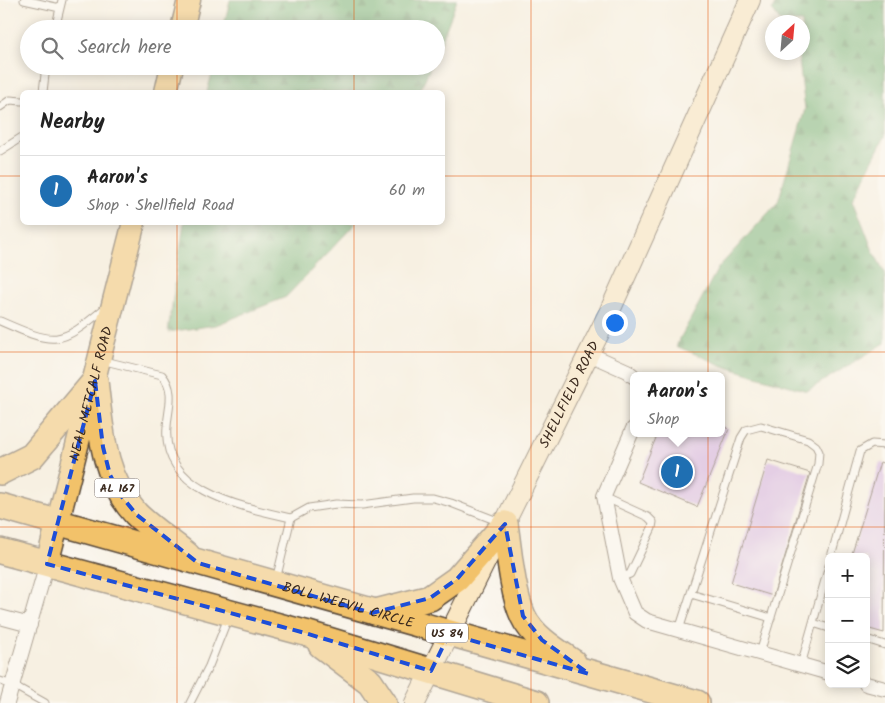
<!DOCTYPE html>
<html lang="en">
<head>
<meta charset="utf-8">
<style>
  :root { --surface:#fff; --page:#f6f6f6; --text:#222; --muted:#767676; --line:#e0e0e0; --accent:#1f6fb2 }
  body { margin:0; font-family:Kalam,sans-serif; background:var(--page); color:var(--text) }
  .controls { position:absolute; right:15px; bottom:15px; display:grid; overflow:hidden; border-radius:8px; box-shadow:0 2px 12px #0003 }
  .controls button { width:45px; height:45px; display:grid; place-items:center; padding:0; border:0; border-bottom:1px solid var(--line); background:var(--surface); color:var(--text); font:25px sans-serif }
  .compass { position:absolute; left:765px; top:15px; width:45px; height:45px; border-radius:50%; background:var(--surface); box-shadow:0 2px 12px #0003; rotate:26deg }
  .you { position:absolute; left:614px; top:322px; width:18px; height:18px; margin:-12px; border:4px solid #fff; border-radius:50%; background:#1a73e8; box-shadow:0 0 0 8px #1a73e833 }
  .badge { display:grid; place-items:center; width:32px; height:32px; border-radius:50%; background:var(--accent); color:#fff; font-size:16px; font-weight:700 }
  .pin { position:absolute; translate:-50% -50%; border:2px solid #fff; box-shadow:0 1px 5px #0006 }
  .popup { position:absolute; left:630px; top:372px; width:95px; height:65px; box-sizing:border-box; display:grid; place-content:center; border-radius:8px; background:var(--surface); filter:drop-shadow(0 1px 4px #0005); font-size:16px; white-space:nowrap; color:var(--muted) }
  .popup b { font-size:19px; color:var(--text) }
  .popup::after { content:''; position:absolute; left:50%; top:100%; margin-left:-10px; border:10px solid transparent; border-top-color:var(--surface) }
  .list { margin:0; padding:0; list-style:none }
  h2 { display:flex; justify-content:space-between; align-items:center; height:65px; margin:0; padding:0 20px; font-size:21px }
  h2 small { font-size:16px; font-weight:400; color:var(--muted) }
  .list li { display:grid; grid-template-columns:32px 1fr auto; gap:15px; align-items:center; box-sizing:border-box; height:70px; padding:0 20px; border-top:1px solid var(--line) }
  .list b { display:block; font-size:19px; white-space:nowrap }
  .list p { margin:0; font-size:16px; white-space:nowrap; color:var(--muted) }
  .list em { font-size:16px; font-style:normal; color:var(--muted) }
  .icon { flex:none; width:28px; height:28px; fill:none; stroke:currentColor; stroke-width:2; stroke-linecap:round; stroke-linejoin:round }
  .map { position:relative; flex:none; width:885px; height:703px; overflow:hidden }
  .search { position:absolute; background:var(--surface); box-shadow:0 2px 12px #0003; left:20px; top:20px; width:425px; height:55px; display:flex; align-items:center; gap:12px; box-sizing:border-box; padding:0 18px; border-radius:28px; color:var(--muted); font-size:19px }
  .panel { position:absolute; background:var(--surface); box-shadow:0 2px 12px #0003; left:20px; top:90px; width:425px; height:135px; border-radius:8px }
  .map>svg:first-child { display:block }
  .forest { fill:url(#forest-firs); stroke:#546d49 }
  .building { fill:#cca4e7 }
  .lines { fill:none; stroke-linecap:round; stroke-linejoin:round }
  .lane-casing { stroke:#57483b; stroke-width:9 }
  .street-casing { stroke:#57483b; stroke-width:16 }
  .secondary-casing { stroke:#57483b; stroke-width:22 }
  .primary-casing { stroke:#57483b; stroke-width:25 }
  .highway-casing { stroke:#57483b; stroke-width:28 }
  .lane { stroke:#fff; stroke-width:7 }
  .street { stroke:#fff; stroke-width:14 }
  .secondary { stroke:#fae7c3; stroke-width:20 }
  .primary { stroke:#f2c26a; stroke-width:22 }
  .highway { stroke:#f2c26a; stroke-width:25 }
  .marked { fill:none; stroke:#1d4ed8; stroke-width:4; stroke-dasharray:10 6; stroke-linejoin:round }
  .grid { fill:none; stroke:#e8590c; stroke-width:1; stroke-opacity:0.55 }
  .labels { text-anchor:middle; stroke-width:4; stroke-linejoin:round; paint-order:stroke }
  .shield { fill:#fff; stroke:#766a62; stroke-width:1 }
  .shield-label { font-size:12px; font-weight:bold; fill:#3b2a1e }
  .street-label { font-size:14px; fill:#3b2a1e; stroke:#fff }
</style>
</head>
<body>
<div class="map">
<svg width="885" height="703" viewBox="0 0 885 703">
  <defs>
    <pattern id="forest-firs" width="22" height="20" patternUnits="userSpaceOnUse" patternTransform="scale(1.25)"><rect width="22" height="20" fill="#6cb074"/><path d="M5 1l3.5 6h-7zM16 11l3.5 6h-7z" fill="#5a8f5f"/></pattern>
  </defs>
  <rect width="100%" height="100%" fill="#fff"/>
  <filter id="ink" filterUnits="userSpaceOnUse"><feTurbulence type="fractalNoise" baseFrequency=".02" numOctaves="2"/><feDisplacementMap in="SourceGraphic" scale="10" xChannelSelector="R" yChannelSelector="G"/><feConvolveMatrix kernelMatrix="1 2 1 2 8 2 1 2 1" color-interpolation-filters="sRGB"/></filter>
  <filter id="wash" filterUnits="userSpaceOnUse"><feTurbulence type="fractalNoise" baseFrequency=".0096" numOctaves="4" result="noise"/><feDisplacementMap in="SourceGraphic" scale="20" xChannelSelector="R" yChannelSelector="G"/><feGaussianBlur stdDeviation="1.12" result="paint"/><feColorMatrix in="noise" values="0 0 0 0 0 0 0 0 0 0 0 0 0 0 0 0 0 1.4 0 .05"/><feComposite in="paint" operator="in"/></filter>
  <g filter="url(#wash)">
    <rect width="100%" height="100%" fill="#f7f0e2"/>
    <path class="forest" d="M230 0H457L436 56V29H223Z
      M777 0H885V136L853 199 873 251 885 273V343L807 391 726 367 676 346 718 268 778 202 805 109 798 53 802 52V22H781L772 10Z
      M214 66H431L419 92H207Z
      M184 223V222L356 223 286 297 216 325 168 332Z"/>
    <g id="blocks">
      <path class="building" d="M721 425 729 429 697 507 638 482 658 433H721Z
        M768 460 810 473 773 596 731 583Z
        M880 462 885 464 884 633 866 628V557H851Z"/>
    </g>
  </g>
  <g filter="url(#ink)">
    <use href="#blocks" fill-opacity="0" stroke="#57483b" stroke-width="1"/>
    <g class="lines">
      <g class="lane-casing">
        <path id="lane" d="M24 0 60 8
          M55 29 62 0
          M43 92 46 66
          M0 107 10 100 22 101
          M0 151 22 137
          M0 321C55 345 59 347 105 308
          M101 360 162 375C176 391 168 408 167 427 161 492 243 507 291 518L276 580
          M604 497 648 517 653 522 652 528 630 574 620 578
          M291 518 309 508 336 504 362 505 413 498H433L451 503 500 522
          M831 557 860 451 872 444 885 445
          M691 594 771 618
          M813 623 829 628
          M679 630 741 438 746 430 761 426 808 440 816 446 819 452 818 464 760 653
          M866 639 885 645
          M801 665 829 566
          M0 681 13 685 45 703
          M190 703 209 666 228 618"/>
      </g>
      <g class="street-casing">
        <path id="street" d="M589 354 627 371 633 376
          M633 429 604 496 620 578 635 613 647 621 829 673
          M0 617 30 625
          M866 684 885 689
          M7 703 47 564"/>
      </g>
      <g class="secondary-casing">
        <g id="secondary">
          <path id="s1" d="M415 703 608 315 750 0"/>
        </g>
      </g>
      <g class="primary-casing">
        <g id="primary">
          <path d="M182 29 189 0"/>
          <path d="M166 92 172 66"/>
          <path id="s2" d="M47 564 134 222"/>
        </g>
      </g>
      <g class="highway-casing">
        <g id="highway">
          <path d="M95 381C101 429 102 477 136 514 151 529 171 542 187 555"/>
          <path d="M0 472 32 456 95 381"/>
          <path id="s3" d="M0 506 697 703"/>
          <path d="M505 524C509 550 512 592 523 616 532 636 555 650 573 662"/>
          <path d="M0 551 305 633 536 703"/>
          <path d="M375 612 430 598 457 579 505 524"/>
          <path d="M321 645 370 682 384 703"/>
        </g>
      </g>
      <use href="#lane" class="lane"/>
      <use href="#street" class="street"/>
      <use href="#secondary" class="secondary"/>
      <use href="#primary" class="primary"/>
      <use href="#highway" class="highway"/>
    </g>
  </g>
  <path d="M0 0H885V703H0ZM95 381 103 447 110 475 122 497 137 515 198 563 372 613 430 598 457 579 505 524 523 616 542 640 589 674 449 634 431 671 305 633 47 564Z" fill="#f7f0e2" fill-opacity=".55" fill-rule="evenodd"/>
  <path class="marked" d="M95 381 103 447 110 475 122 497 137 515 198 563 372 613 430 598 457 579 505 524 523 616 542 640 589 674 449 634 431 671 305 633 47 564Z"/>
  <path class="grid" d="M177 0V29M354 0V29M531 0V703M708 0V703M177 66V92M354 66V92M0 176H22M442 176H885M177 222V703M354 222V703M0 352H885M0 527H885"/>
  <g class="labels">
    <g class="shield">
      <rect x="94.5" y="478.5" width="45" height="19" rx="4"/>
      <rect x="426" y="623.5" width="42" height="19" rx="4"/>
    </g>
    <g class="shield-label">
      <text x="117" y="492">AL 167</text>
      <text x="447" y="637">US 84</text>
    </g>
    <g class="street-label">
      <text dy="5" stroke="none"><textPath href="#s2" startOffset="176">NEAL METCALF ROAD</textPath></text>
      <text dy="5" stroke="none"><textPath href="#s1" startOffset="345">SHELLFIELD ROAD</textPath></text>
      <text dy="5" stroke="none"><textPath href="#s3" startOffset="362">BOLL WEEVIL CIRCLE</textPath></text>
    </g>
  </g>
</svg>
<div class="controls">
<button>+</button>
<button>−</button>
<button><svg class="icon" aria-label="layers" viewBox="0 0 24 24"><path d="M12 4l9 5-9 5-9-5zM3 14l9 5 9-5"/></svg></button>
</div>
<svg class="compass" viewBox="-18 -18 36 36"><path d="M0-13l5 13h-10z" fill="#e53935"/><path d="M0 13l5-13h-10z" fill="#767676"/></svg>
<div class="you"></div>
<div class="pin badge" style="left:677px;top:472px">1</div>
<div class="popup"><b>Aaron's</b>Shop</div>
<div class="search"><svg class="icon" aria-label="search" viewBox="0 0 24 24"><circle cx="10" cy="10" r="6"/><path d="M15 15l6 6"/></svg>Search here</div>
<section class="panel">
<h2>Nearby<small></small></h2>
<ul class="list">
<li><span class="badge">1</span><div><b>Aaron's</b><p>Shop · Shellfield Road</p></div><em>60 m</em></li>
</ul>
</section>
</div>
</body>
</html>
